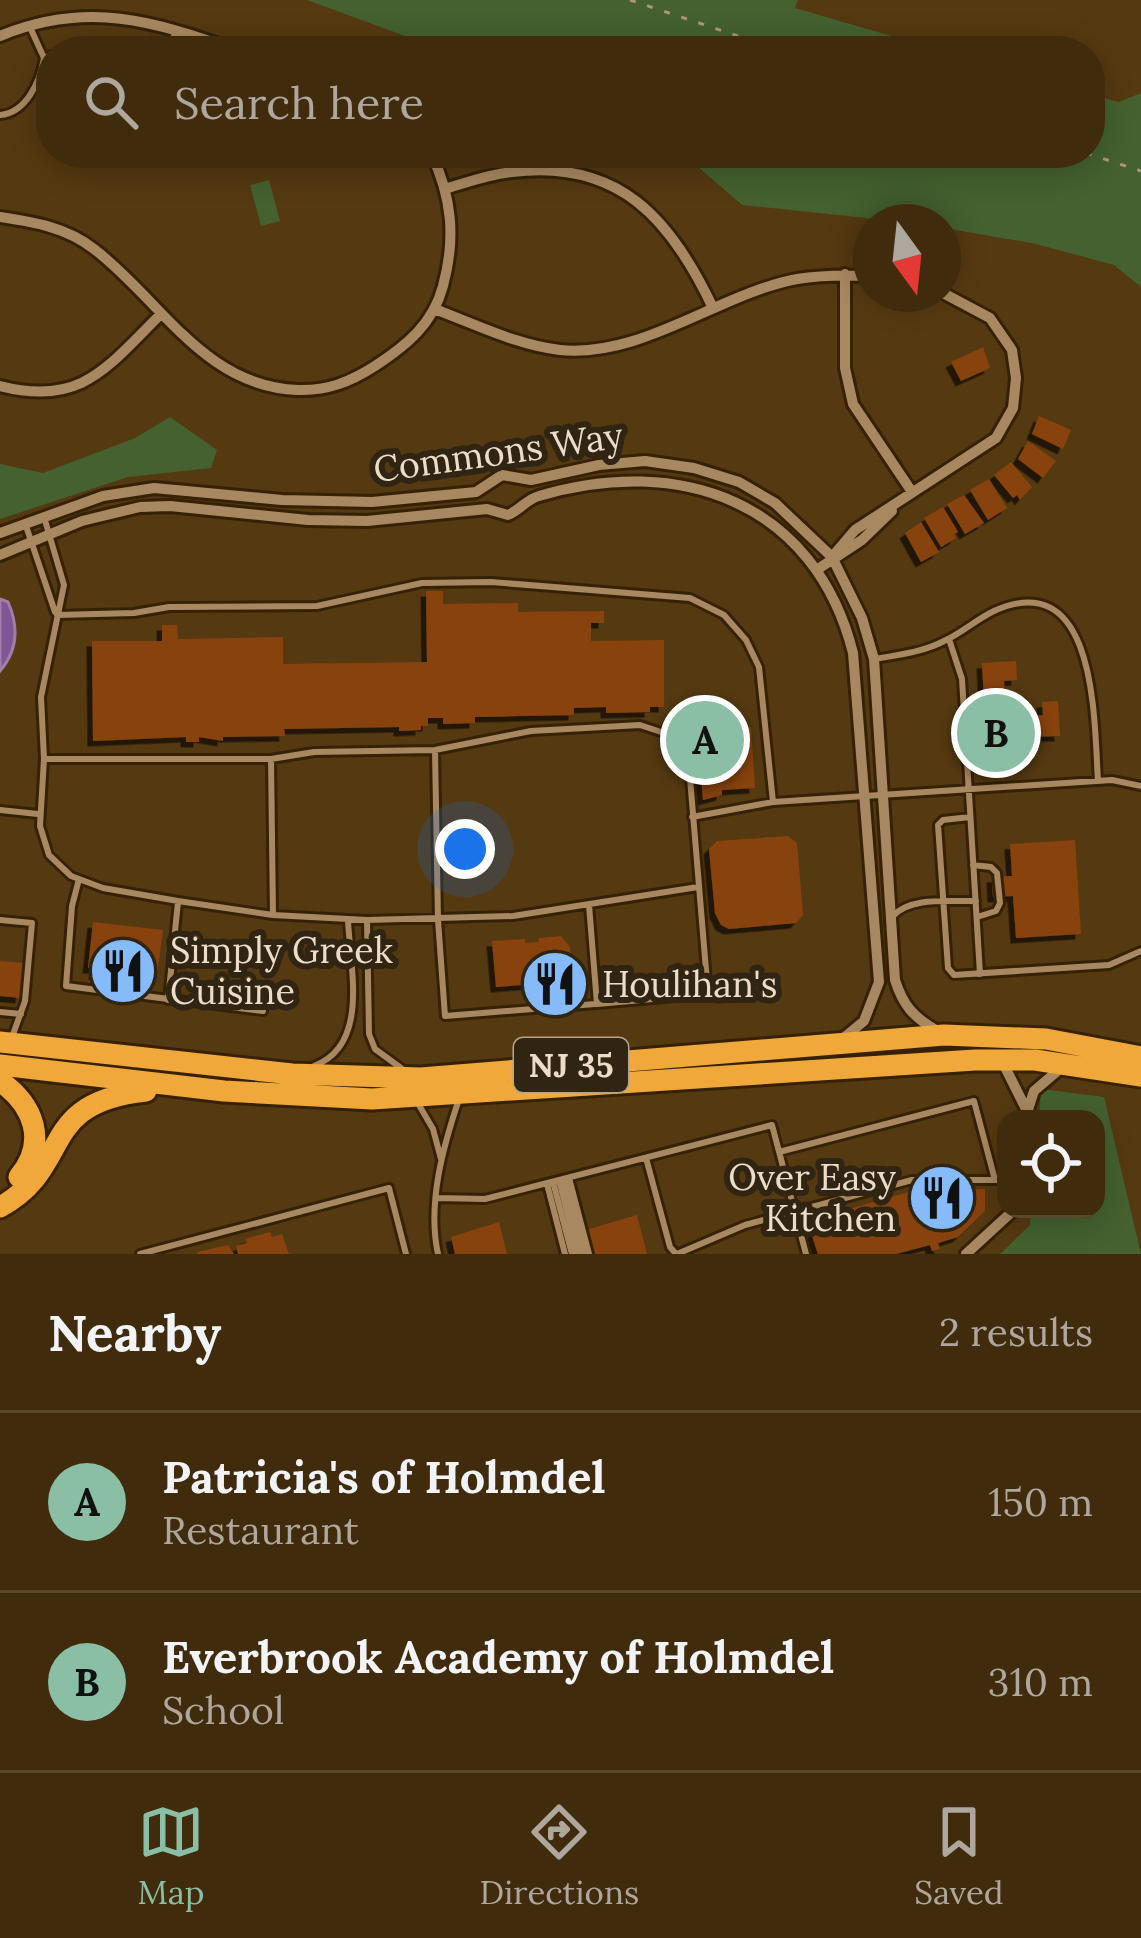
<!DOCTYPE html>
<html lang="en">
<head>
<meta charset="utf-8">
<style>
  :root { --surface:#402b0d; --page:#4b371b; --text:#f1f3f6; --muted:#aea79d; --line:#59472e; --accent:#8abfa5 }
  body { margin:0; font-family:Lora,serif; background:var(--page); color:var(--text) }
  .controls { position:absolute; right:36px; bottom:36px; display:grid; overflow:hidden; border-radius:24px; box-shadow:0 6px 30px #0003 }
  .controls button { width:108px; height:108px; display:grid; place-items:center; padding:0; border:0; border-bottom:3px solid var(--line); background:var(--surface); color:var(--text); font:60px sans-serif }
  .compass { position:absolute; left:853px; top:204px; width:108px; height:108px; border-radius:50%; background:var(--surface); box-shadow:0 6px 30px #0003; rotate:165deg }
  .you { position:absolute; left:465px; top:849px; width:42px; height:42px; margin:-30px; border:9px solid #fff; border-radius:50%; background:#1a73e8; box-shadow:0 0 0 18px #1a73e833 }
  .badge { display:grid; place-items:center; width:78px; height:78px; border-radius:50%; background:var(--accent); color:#111; font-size:39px; font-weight:700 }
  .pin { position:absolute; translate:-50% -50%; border:6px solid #fff; box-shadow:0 3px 12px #0006 }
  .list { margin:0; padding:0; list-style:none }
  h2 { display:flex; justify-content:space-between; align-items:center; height:156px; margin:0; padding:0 48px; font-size:51px }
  h2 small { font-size:39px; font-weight:400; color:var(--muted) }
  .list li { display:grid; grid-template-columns:78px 1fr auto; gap:36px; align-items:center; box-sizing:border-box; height:180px; padding:0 48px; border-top:3px solid var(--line) }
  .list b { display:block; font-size:45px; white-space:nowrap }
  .list p { margin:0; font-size:39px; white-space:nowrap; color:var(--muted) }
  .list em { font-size:39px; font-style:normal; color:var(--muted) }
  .icon { flex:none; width:66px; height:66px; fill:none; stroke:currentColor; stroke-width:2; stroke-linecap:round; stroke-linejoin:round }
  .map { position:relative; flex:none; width:1141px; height:1254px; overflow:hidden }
  .search { position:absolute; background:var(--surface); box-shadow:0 6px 30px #0003; left:36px; right:36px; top:36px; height:132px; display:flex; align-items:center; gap:30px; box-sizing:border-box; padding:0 42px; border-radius:48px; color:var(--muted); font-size:45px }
  .sheet { height:516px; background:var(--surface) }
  nav { display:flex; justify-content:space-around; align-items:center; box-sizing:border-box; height:168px; border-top:3px solid var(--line); background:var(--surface); font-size:33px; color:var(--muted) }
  nav a { display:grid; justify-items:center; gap:6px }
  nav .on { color:var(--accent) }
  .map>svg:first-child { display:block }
  .green { fill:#44612f }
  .water { fill:#805598; stroke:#a17ea6; stroke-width:3 }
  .building { fill:#87430a; filter:url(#shadow) }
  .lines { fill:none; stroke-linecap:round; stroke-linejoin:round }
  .lane-casing { stroke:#362203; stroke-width:12 }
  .street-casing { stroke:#362203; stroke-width:16 }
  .highway-casing { stroke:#362203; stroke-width:27 }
  .lane { stroke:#a88860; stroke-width:6 }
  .street { stroke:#a88860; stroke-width:10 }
  .highway { stroke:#f0a83a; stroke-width:21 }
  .rail { stroke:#ad977a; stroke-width:3; stroke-dasharray:6 12; stroke-linecap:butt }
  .labels { text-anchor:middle; stroke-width:12; stroke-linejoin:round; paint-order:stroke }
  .shield { fill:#302413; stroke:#b4a591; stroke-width:3 }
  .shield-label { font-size:33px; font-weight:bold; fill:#eddcc7 }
  .street-label { font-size:36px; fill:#eddcc7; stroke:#302413 }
  .poi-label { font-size:36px; fill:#eddcc7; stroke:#302413; text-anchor:start }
</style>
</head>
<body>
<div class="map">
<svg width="1141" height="1254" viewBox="0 0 1141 1254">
  <defs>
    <filter id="shadow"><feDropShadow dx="-5.5" dy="5.5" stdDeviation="0" flood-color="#0009"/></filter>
  </defs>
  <rect width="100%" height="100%" fill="#553911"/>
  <path class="green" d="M307 0H798L795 8 943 51H446Z
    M1141 93V287L1114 265 1032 243 943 228V222H904L742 205 682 153H1090V94L1119 102Z
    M269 180 280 221 261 226 250 185Z
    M170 417 217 450 211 468 128 477 0 519V464L43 473 135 438Z
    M1041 1089 1104 1097 1141 1254H1000L1030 1225 1031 1209H1096V1119H1039Z"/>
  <path class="water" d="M0 599 8 602C19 627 18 650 0 671Z"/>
  <path class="building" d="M983 347 990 368 961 381 951 362Z
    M1039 416 1071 430 1063 449 1032 434Z
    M1028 441 1056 461 1043 478 1018 459Z
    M1011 462 1032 487 1020 500 1017 495 1013 498 994 475Z
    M989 479 1007 508 988 520 970 490Z
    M964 495 984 523 965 534 947 504Z
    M943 507 958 532 954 534 956 538 941 547 924 518Z
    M921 522 939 552 921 562 905 533Z
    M426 591H443V604L518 603V612L604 611V623H591V641L664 640V707H650V712L606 713V707L574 708V715L475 717V723L443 724V718H428V726H421V730L399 731V727L284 729 285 736 223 737V741L199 737V742H186V737L93 741 92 641H162V625H177L178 639 283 637V664L427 662Z
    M1016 661 1017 680 1004 681 1005 696H1018L1019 704 1028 703 1029 716 1043 715 1042 702 1058 701 1060 736 986 738 982 663Z
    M716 726V730L751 727 755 788 722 790V795L703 800 697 727Z
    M788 836 797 843 803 915 796 923 729 929 721 925 715 913 709 849 717 841Z
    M1075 840 1081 934 1016 938 1013 896 993 897 992 877 1012 876 1010 844Z
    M93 922 163 930 157 975 151 974V980L129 972V977L106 970 105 975 94 974 95 968H88Z
    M561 936 570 947 573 981 560 982 559 988H550L549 983 496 987 492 941 525 939V943L539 942 538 938Z
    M0 961 24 963 21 998 0 996Z
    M985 1189V1211L958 1237 938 1243 940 1249 932 1251 930 1245 896 1254H818L807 1221 916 1190 929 1193Z
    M637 1215 647 1254H567L562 1237Z
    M499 1222 507 1254H455L451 1237Z
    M270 1232 272 1237 282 1234 289 1254H238L236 1246 247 1243 245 1239Z
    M228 1245 234 1254H198L197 1252Z"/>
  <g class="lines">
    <g class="lane-casing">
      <path id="lane" d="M29 25 44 58 51 55
        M63 51 114 47 129 51
        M168 51 175 33
        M0 115C26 113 40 82 44 58
        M44 517 64 585 41 697 44 759 40 826 49 855 71 876 103 888 178 901 273 915 367 920 513 916 698 887
        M25 523 55 612
        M57 615 134 613 169 607 317 606 422 583 491 582 690 598 724 615 746 640 759 667 773 802
        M949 639 962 679 980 974
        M874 659C899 655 924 652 946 640 963 632 977 619 994 611 1098 564 1094 723 1098 781
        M435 750 438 920 445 1016 595 1004
        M44 759H271L314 752 435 750 531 731 640 725 673 736 681 743 689 766 708 994 597 1004 589 905
        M271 759 273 915
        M0 810 38 814
        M692 817 773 802 1112 780 1141 786
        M970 817 943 820 938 825 948 968 954 975 1109 965 1141 951
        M973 865 991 867 997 873 1000 903 996 911 977 917
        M79 879 72 906 66 986 263 1011
        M893 916C911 896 950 902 976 901
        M0 920 32 923 25 1001 11 1040
        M367 920 369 1034 375 1049 401 1068
        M168 1000 178 902
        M0 1012 21 1014
        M314 1066C370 1045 350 968 348 920
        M416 1100 433 1129 441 1159
        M779 1152 974 1101 995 1180
        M646 1158 670 1247 676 1254
        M569 1178 589 1254
        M564 1179 584 1254
        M559 1180 578 1254
        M553 1182 572 1254
        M547 1184 565 1254
        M437 1198 485 1199 772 1125 806 1254
        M140 1254 389 1188 406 1254
        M438 1254C427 1204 443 1147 459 1099
        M677 1254 745 1225 912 1180H1006"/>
    </g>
    <g class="street-casing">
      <path id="street" d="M0 36C88 0 153 21 239 51
        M448 188C468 182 490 174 512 172 619 159 671 219 713 308
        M0 217C33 222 66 227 94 249 161 300 204 387 298 390 327 391 350 382 375 366 407 345 433 324 443 286 456 238 452 197 431 153
        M845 274V368L853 404 912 492
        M437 310C477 325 517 345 560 350 643 358 718 294 797 279 822 275 847 275 871 276
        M0 386C82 407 107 367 161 314
        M0 533 103 496 154 488 282 500 372 502 476 492 502 475 531 480 599 465 645 461 694 468 739 482 775 503 832 557 862 618 874 659 895 980C903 1005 913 1017 936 1030
        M0 555 82 521 140 507 170 506 308 520 367 521 487 509 508 515C520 510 527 499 539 496 680 454 815 502 853 653L879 982 864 1021 841 1040
        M832 557 855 530 996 438 1013 408 1016 378 1012 350 990 318 943 293
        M818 569 862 540 892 511
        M1001 1059 1026 1109
        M1025 1119 1034 1091 1061 1068
        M966 1254 1015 1209"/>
    </g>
    <g class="highway-casing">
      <path id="highway" d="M0 1042 292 1074 421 1078 944 1035 1046 1039 1141 1057
        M0 1065 224 1091 372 1099 975 1060H1035L1141 1076
        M0 1081C34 1105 48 1142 19 1177
        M0 1207C75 1166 35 1103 146 1091"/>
    </g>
    <use href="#lane" class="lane"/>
    <use href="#street" class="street"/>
    <use href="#highway" class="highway"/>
    <path class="rail" d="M630 0 783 51
      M1086 153 1141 171"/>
  </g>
  <defs>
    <g id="restaurant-disc" transform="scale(3.45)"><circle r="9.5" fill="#85bbfb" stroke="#302413"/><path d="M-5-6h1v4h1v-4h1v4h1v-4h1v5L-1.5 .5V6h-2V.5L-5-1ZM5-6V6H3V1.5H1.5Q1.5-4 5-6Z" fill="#111"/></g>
  </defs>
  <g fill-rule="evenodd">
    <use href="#restaurant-disc" x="123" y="971"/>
    <use href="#restaurant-disc" x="555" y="984"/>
    <use href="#restaurant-disc" x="942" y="1198"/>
  </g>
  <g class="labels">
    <rect class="shield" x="514" y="1038" width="114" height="54" rx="9"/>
    <g class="shield-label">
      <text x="571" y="1077">NJ 35</text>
    </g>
    <g class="street-label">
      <text transform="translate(498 452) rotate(-8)" y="13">Commons Way</text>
    </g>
    <g class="poi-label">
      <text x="170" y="963">Simply Greek<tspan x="170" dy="41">Cuisine</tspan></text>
      <text x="602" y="997">Houlihan's</text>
      <text x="896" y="1190" text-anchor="end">Over Easy<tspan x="896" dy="41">Kitchen</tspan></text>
    </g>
  </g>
</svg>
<div class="controls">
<button><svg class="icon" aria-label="locate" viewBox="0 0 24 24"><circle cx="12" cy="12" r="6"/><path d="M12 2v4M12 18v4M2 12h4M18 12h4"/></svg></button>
</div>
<svg class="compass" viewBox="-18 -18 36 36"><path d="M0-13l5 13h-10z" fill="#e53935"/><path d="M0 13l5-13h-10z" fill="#aea79d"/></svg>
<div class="you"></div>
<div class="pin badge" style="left:705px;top:740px">A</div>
<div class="pin badge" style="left:996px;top:733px">B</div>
<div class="search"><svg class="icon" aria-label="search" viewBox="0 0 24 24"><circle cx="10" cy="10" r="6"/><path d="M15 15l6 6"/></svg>Search here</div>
</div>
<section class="sheet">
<h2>Nearby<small>2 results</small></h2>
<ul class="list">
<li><span class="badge">A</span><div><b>Patricia's of Holmdel</b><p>Restaurant</p></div><em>150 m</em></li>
<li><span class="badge">B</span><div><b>Everbrook Academy of Holmdel</b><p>School</p></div><em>310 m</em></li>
</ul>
</section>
<nav>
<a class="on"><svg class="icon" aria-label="map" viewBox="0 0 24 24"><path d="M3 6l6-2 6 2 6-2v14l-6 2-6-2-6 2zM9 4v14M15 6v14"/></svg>Map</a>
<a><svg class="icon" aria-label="directions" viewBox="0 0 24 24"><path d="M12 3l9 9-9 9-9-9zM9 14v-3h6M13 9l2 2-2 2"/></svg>Directions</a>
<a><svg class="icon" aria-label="saved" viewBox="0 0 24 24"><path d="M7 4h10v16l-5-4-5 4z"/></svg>Saved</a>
</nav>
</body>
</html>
